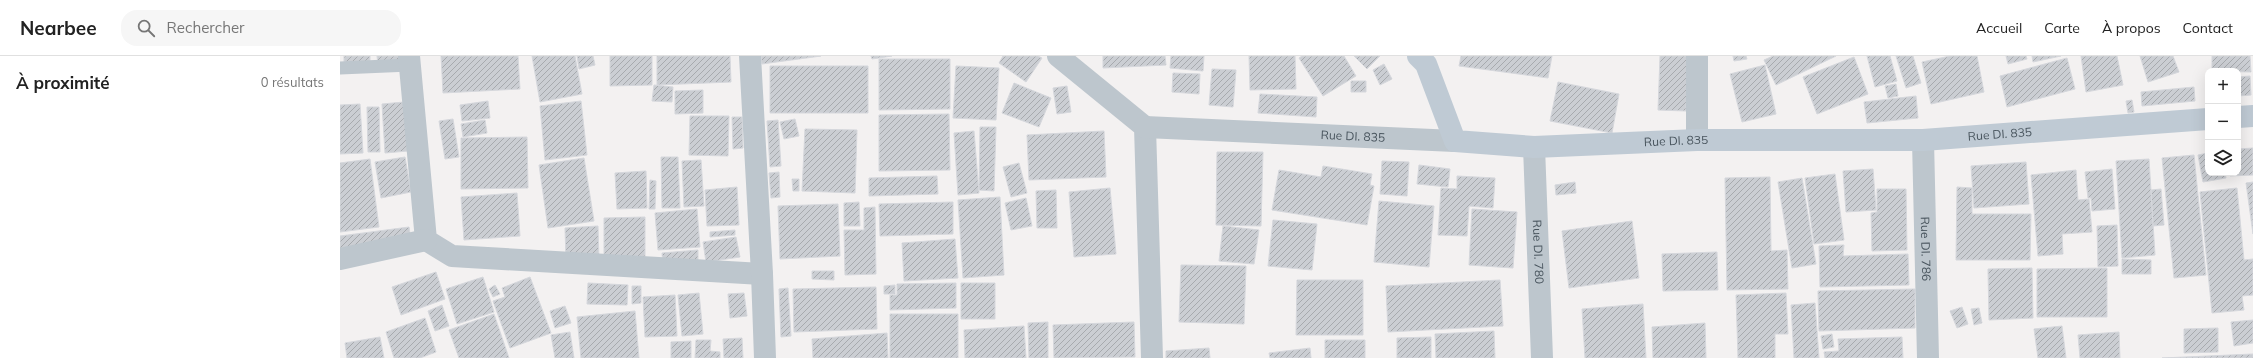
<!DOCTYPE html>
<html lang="fr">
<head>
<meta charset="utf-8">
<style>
  :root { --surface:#fff; --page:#f6f6f6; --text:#222; --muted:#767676; --line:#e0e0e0 }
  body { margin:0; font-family:Mulish,sans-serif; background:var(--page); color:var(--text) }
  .controls { position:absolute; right:12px; top:12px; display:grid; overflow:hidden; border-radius:8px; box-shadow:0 4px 16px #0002 }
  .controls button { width:36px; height:36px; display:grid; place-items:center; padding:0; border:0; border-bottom:1px solid var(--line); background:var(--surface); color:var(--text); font:20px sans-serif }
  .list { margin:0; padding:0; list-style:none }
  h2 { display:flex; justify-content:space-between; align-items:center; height:52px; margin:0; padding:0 16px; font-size:17px }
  h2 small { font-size:13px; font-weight:400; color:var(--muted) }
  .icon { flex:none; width:22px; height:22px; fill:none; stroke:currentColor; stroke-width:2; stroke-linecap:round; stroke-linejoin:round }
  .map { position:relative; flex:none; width:1913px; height:302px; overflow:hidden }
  header { display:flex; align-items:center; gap:24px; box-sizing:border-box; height:56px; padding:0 20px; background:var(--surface); border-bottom:1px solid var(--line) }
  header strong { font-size:19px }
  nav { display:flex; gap:22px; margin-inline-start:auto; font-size:14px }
  .search { width:280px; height:36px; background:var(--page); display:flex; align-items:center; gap:10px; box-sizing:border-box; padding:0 14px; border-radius:16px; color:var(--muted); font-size:15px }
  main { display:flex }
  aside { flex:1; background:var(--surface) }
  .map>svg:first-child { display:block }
  .building { fill:url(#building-hatch); stroke:#d5d7dc }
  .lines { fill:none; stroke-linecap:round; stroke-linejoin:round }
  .lane { stroke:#bdc6cd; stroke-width:13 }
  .street { stroke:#bdc6cd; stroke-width:22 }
  .secondary { stroke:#bfcad4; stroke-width:22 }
  .labels { text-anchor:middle; stroke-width:3; stroke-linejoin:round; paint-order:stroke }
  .street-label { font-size:12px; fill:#49555e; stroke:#fff }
</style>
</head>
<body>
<header>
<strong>Nearbee</strong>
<div class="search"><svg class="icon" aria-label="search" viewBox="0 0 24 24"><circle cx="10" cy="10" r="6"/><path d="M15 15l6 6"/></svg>Rechercher</div>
<nav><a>Accueil</a><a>Carte</a><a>À propos</a><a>Contact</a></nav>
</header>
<main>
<aside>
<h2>À proximité<small>0 résultats</small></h2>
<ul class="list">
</ul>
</aside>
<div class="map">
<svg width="1913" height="302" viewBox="0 0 1913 302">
  <defs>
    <pattern id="building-hatch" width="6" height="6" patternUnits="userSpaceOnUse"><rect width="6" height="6" fill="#cbced3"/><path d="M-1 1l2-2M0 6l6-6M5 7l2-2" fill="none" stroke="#a7aaae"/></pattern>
  </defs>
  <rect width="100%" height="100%" fill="#f3f1f1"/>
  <path class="building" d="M4 0H30V6H4Z
    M37 0H60L61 6 38 9Z
    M101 0H178L180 33 103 37Z
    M192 0H235L242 38 200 46Z
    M237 0H253L255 9 239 13Z
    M270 0H312V29L270 30Z
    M317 0H390L391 26 317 29Z
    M421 0H481L422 8Z
    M531 0H552L532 3Z
    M663 0H698L702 2 686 26 659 7Z
    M763 0H825L826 9 763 12Z
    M831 0H864L863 15 830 12Z
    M909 0H955L956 33 910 34Z
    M962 0H1004L1016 20 983 40 959 2Z
    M1014 0H1040L1027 13Z
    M1121 0H1212L1208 22 1119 10Z
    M1320 0H1348L1346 55 1318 54Z
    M1393 0H1406L1407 3 1394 5Z
    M1433 0H1496L1436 29 1424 4Z
    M1527 0H1550L1557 25 1535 31Z
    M1556 0H1573L1581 27 1566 32Z
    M1610 0H1637L1644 36 1591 48 1582 6Z
    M1666 0H1686L1687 3 1668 8Z
    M1692 0H1721L1693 6Z
    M1741 0H1777L1783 29 1746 36Z
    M1800 0H1833L1839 16 1808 26Z
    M1872 0H1910L1911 16 1872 15Z
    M1514 1 1528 38 1477 58 1463 21Z
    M1727 2 1735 33 1667 51 1660 20Z
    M539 3H610V53L539 54Z
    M1044 8 1052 23 1040 29 1033 14Z
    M1425 9 1436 58 1402 66 1390 18Z
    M430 10H528V57H430Z
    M616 10 659 12 656 64 613 62Z
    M872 13 896 14 893 51 869 49Z
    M833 17 860 18 859 38 832 36Z
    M1910 20 1911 39 1898 40V21Z
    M1866 23H1868V42Z
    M1011 25H1026V36H1011Z
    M1218 26 1279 38 1272 77 1210 65Z
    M674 27 711 42 699 71 662 57Z
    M1556 28 1558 40 1548 42 1545 30Z
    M314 29 333 31 332 46 312 45Z
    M727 30 731 56 717 58 713 32Z
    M1854 31 1855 45 1802 50 1801 36Z
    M363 34V57L335 58V35Z
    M920 38 977 41 976 61 918 57Z
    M1576 40 1578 62 1527 67 1524 46Z
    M1792 44 1794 56 1788 57 1786 45Z
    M148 45 150 62 122 65 120 49Z
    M241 45 247 99 205 104 200 50Z
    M64 46 68 95 45 97 42 48Z
    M20 48 23 97 0 98V49Z
    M27 51H39L40 96H28Z
    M609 58 610 114 539 115V59Z
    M350 60H389L388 100 349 99Z
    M392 61H402L403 92 393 93Z
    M113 63 119 101 105 103 99 65Z
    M455 63 459 80 444 83 440 66Z
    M145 64 147 77 123 81 121 68Z
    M438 64 441 110 430 111 427 65Z
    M640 71H656L654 135 639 134Z
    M465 73 517 74 515 137 462 135Z
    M634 75 639 137 618 139 614 77Z
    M764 75 766 121 689 124 687 79Z
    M187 81 188 132 121 133V82Z
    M1913 92V119L1890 120 1889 117H1898V93Z
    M877 96H923L921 170 876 169Z
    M1868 97V117H1885L1886 122 1863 126 1858 99Z
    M1854 99 1866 219 1834 222 1822 102Z
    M65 101 71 136 41 142 35 106Z
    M321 101H338L340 152H322Z
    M244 102 254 165 208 172 199 109Z
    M30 103 39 171 0 176V107Z
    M1809 103 1815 199 1782 202 1776 105Z
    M361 104 364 150 344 151 342 105Z
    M1042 105 1069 106 1067 140 1040 138Z
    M1686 106 1689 148 1634 152 1631 110Z
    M679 107 687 137 671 141 663 111Z
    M1079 109 1110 113 1108 131 1077 128Z
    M983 110 1032 118 1030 129 1034 130 1027 169 932 154 939 114 981 121Z
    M1533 113 1536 154 1506 156 1503 115Z
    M1772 113 1775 153 1752 155 1751 142H1748L1745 116Z
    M1736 114 1738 144 1749 143 1752 176 1722 178 1723 198 1698 200 1691 119Z
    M306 115 307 152 277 153 275 117Z
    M439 116 440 141 431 142 429 117Z
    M1495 118 1504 184 1474 188 1465 122Z
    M597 120 598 138 529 140V122Z
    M1117 120 1155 122 1153 152 1129 150 1127 180 1098 179 1101 132 1117 133Z
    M1430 121 1431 195 1447 194 1448 233 1387 234 1385 122Z
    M1462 122 1476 208 1452 212 1438 126Z
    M452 123H459V135H453Z
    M310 124 316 125 315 153H309Z
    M1235 126 1236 137 1216 139 1215 129Z
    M1913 126V178L1906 127Z
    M397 131 399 169 367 170 365 134Z
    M1617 131 1632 132V158H1691L1690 204H1616Z
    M770 132 776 198 734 201 729 136Z
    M1897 132 1904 204 1913 203V239L1902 240 1904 254 1872 257 1860 136Z
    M1537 133H1566L1567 194 1532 195 1531 157 1537 156Z
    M1821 133 1824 169 1813 170 1811 134Z
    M716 134 717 172H697L696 135Z
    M177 137 180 180 124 184 121 141Z
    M660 141 664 219 623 222 618 144Z
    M686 142 692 170 671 174 665 147Z
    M1039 145 1094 150 1089 211 1034 206Z
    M519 146 520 170H504V147Z
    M613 146V178L540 180 539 148Z
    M498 148 500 200 440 203 438 150Z
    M535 151 536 218 505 219 504 174H524V152Z
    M357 153 360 191 318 194 315 157Z
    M1132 153 1177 156 1173 212 1129 209Z
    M305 161V206L264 207V162Z
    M933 164 977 168 972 214 928 210Z
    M1292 165 1299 222 1229 232 1222 175Z
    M1777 169 1778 210 1758 211 1757 170Z
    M258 170 259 203 226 204 225 172Z
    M883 170 919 174 914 208 879 205Z
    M69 171 71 184 0 194V180Z
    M395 174V179L370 181V176Z
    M396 181 400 201 366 206 363 186Z
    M615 183 618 222 564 225 562 187Z
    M1504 189 1503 200 1568 198 1569 229 1480 231 1479 190Z
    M358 194V206L323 209 322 197Z
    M1377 196 1378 234 1323 235 1322 198Z
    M1782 203 1811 204V218H1782Z
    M841 209 906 210 904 268 839 266Z
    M1692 212 1693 262 1649 264 1648 213Z
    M1767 212V261H1697V213Z
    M472 215H494V224L472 223Z
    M96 216 105 243 61 259 52 231Z
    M143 221 154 256 117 268 106 233Z
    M190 221 211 277 170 292 153 245 165 241 162 232Z
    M957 224H1023V279H956Z
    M1160 224 1163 270 1048 276 1046 230Z
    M248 227 288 229 287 249 247 248Z
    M616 227V252L550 254V239H557V228Z
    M621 227H655V263H621Z
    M155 229 160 238 153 241 149 233Z
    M555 229V238H544V230Z
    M292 230H301V247L292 248Z
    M536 231 537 273 454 276 453 233Z
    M448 232 451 280 441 281 439 233Z
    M1575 233V272L1479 275 1478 235Z
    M359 237 363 278 342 280 338 239Z
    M404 237 407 260 390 262 388 238Z
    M1446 237 1448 278H1435V302H1398L1396 239Z
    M335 239 337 280 305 281 303 241Z
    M1475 247 1479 302H1454L1451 249Z
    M1303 248 1306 302H1245L1242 253Z
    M102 249 109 270 95 275 88 255Z
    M225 250 231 267 215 272 210 255Z
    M1622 251 1628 268 1617 272 1610 255Z
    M1639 252 1642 267 1634 269 1631 253Z
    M295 255 299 302H241L237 261Z
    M154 258 169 302H119L109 274Z
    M550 258H618V302H550Z
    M85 262 96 296 80 302H54L46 276Z
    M1913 264V287L1894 290 1891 266Z
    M708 266V302H689L688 267Z
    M794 266 795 301 714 302 713 269Z
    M1365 267 1366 302H1313L1312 271Z
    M684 270 686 302H625L624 274Z
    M1722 270 1726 302H1698L1694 273Z
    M1878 272V296L1844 297V273Z
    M1154 275 1155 302H1096L1095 278Z
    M230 276 234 302H215L211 279Z
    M1779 276 1780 302H1740L1738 279Z
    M547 277 548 302H473L472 283Z
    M1492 278 1494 291 1483 293 1481 280Z
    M40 281 44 302H7L5 287Z
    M1091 281V302H1057V282Z
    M1562 281 1563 302H1485L1484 296 1499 295 1498 283Z
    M402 282 403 302H384L383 283Z
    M356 284H371L370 295 380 296V302H355Z
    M985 284H1025V302H985Z
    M351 285V302H331V286Z
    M869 292 870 302H826V295Z
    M970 292 971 302H930L929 297Z
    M1913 298V302H1822Z"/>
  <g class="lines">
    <path class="lane" d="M0 12 70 9"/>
    <g class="street">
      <path d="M69 0 86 184 112 200 422 218"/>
      <path d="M410 0 422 218 425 302"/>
      <path d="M718 0 805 71 812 302"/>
      <path d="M1357 0V84"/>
      <path id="s1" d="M805 71 1115 85"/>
      <path id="s2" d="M1583 84 1588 302"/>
      <path id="s3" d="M1194 91 1202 302"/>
      <path d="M0 203 86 184"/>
    </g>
    <g class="secondary">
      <path id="s4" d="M1078 0 1086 8 1115 85 1194 91 1357 84H1583L1868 63"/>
      <path d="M1898 61 1913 60"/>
    </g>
  </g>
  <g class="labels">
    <g class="street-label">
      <text dy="4" stroke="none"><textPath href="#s4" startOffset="639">Rue DI. 835</textPath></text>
      <text dy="4" stroke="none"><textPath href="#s1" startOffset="208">Rue DI. 835</textPath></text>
      <text dy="4" stroke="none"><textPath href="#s4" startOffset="315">Rue DI. 835</textPath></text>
      <text dy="4" stroke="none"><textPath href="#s2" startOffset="109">Rue DI. 786</textPath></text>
      <text dy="4" stroke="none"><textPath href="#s3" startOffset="105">Rue DI. 780</textPath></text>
    </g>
  </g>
</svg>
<div class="controls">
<button>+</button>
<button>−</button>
<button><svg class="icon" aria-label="layers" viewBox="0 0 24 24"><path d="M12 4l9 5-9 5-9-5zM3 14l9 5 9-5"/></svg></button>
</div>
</div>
</main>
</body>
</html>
